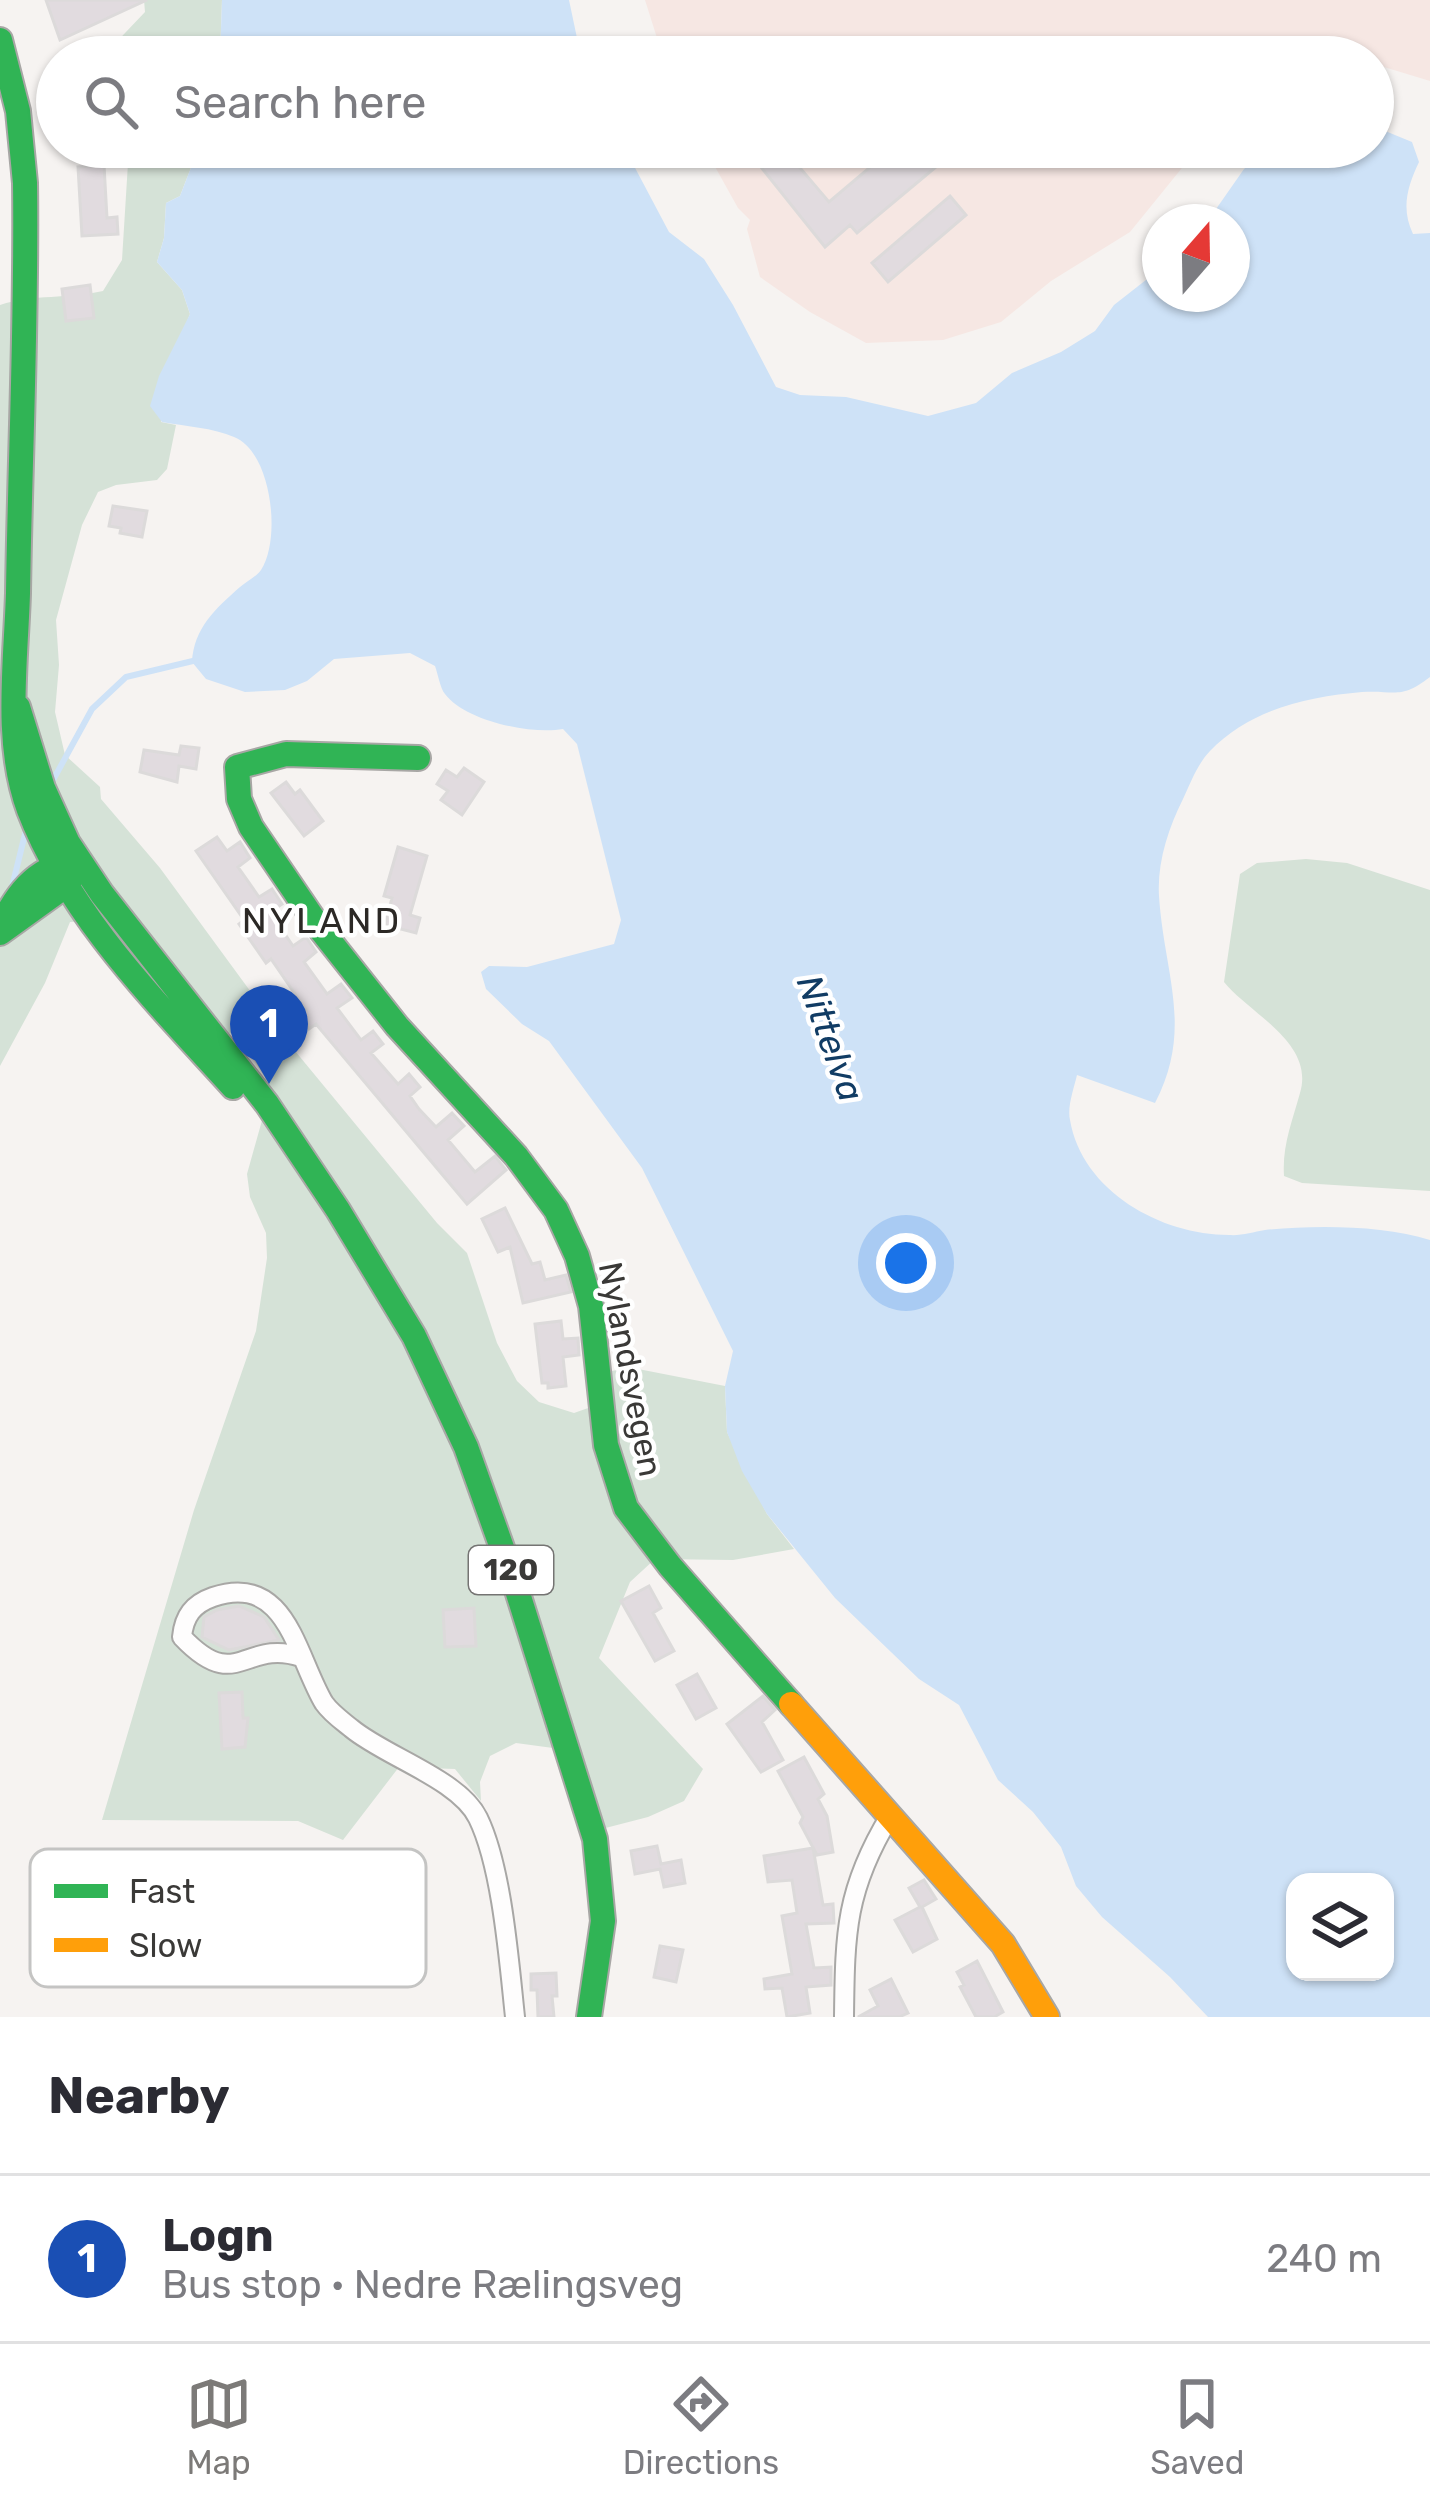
<!DOCTYPE html>
<html lang="en">
<head>
<meta charset="utf-8">
<style>
  :root { --surface:#fff; --page:#f7f7f7; --text:#2b2b33; --muted:#7c7c81; --line:#e1e1e2; --accent:#7c7a78 }
  body { margin:0; font-family:Rubik,sans-serif; background:var(--page); color:var(--text) }
  .controls { position:absolute; right:36px; bottom:36px; display:grid; overflow:hidden; border-radius:24px; box-shadow:0 3px 9px #0004 }
  .controls button { width:108px; height:108px; display:grid; place-items:center; padding:0; border:0; border-bottom:3px solid var(--line); background:var(--surface); color:var(--text); font:60px sans-serif }
  .compass { position:absolute; left:1142px; top:204px; width:108px; height:108px; border-radius:50%; background:var(--surface); box-shadow:0 3px 9px #0004; rotate:20deg }
  .you { position:absolute; left:906px; top:1263px; width:42px; height:42px; margin:-30px; border:9px solid #fff; border-radius:50%; background:#1a73e8; box-shadow:0 0 0 18px #1a73e833 }
  .badge { display:grid; place-items:center; width:78px; height:78px; border-radius:50%; background:var(--accent); color:#fff; font-size:39px; font-weight:700 }
  .pin { position:absolute; translate:-50% -99px; filter:drop-shadow(0 3px 6px #0008) }
  .pin::after { content:''; position:absolute; top:63px; width:42px; height:36px; background:inherit; clip-path:polygon(0 0,100% 0,50% 100%) }
  .list { margin:0; padding:0; list-style:none }
  h2 { display:flex; justify-content:space-between; align-items:center; height:156px; margin:0; padding:0 48px; font-size:51px }
  h2 small { font-size:39px; font-weight:400; color:var(--muted) }
  .list li { display:grid; grid-template-columns:78px 1fr auto; gap:36px; align-items:center; box-sizing:border-box; height:168px; padding:0 48px; border-top:3px solid var(--line) }
  .list b { display:block; font-size:45px; white-space:nowrap }
  .list p { margin:0; font-size:39px; white-space:nowrap; color:var(--muted) }
  .list em { font-size:39px; font-style:normal; color:var(--muted) }
  .icon { flex:none; width:66px; height:66px; fill:none; stroke:currentColor; stroke-width:2; stroke-linecap:round; stroke-linejoin:round }
  .map { position:relative; flex:none; width:1430px; height:2017px; overflow:hidden }
  .search { position:absolute; background:var(--surface); box-shadow:0 3px 9px #0004; left:36px; right:36px; top:36px; height:132px; display:flex; align-items:center; gap:30px; box-sizing:border-box; padding:0 42px; border-radius:66px; color:var(--muted); font-size:45px }
  .sheet { height:324px; background:var(--surface) }
  nav { display:flex; justify-content:space-around; align-items:center; box-sizing:border-box; height:168px; border-top:3px solid var(--line); background:var(--surface); font-size:33px; color:var(--muted) }
  nav a { display:grid; justify-items:center; gap:6px }
  nav .on { color:var(--accent) }
  .map>svg:first-child { display:block }
  .industrial { fill:#f6e7e3 }
  .green { fill:#d5e2d7 }
  .water { fill:#cee2f7; fill-rule:evenodd }
  .lines { fill:none; stroke-linecap:round; stroke-linejoin:round }
  .stream { stroke:#cee2f7; stroke-width:6 }
  .building { fill:#e1dbdf; stroke:#dcdada; stroke-width:3 }
  .street-casing { stroke:#a8a7a5; stroke-width:22 }
  .fast-casing { stroke:#a8a7a5; stroke-width:28 }
  .slow-casing { stroke:#a8a7a5; stroke-width:28 }
  .street { stroke:#fefdfd; stroke-width:18 }
  .fast { stroke:#30b455; stroke-width:24 }
  .slow { stroke:#ff9f0a; stroke-width:24 }
  .labels { text-anchor:middle; stroke-width:9; stroke-linejoin:round; paint-order:stroke }
  .shield { fill:#fff; stroke:#757473; stroke-width:3 }
  .shield-label { font-size:30px; font-weight:bold; fill:#3a3937 }
  .street-label { font-size:33px; fill:#3a3937; stroke:#fff }
  .neighbourhood-label { font-size:36px; letter-spacing:3px; fill:#2c2926; stroke:#fff }
  .water-label { font-size:36px; font-style:italic; fill:#113c64; stroke:#fff }
  .key { fill:#fff; stroke:#c4c4c3; stroke-width:3 }
  .key-label { font-size:33px; fill:#3a3937 }
</style>
</head>
<body>
<div class="map">
<svg width="1430" height="2017" viewBox="0 0 1430 2017">
  <rect width="100%" height="100%" fill="#f6f3f1"/>
  <path class="industrial" d="M645 0H1430V81L1384 67 1373 69V57H663Z
    M704 147H1199L1130 232 1051 281 1001 322 943 340 866 343 810 312 760 277 747 229 750 220 738 208Z"/>
  <path class="green" d="M144 0H222L220 57H107L106 53 145 12Z
    M129 147H199L180 196 166 203 164 238 157 262 182 290 190 314 179 342 161 422 176 425 167 469 157 480 116 485 98 492 82 525 56 620 59 665 55 712 65 755 100 787 101 799 160 868 286 1040 437 1223 467 1253 497 1343 517 1381 539 1402 574 1413 591 1407 589 1374 633 1368 725 1386 727 1432 767 1514 794 1549 733 1560 655 1559 630 1582 599 1658 703 1769 684 1801 648 1817 590 1832 553 1748 516 1743 490 1756 480 1782 481 1801 455 1769 399 1767 343 1840 298 1821 102 1820 194 1510 256 1331 267 1258 266 1233 250 1197 247 1174 268 1099 265 1077 239 1037 206 1023 85 921 70 922 45 983 0 1066V305C34 294 68 299 103 291L122 260Z
    M1306 859 1347 863 1430 890V1191L1302 1183 1284 1176C1282 1146 1292 1122 1300 1093 1315 1043 1250 1014 1224 982L1240 874 1257 863Z"/>
  <path class="water" d="M222 0H569L581 57H220Z
    M1373 126 1412 142 1419 162C1407 187 1401 209 1413 234L1430 233V677C1400 700 1396 690 1362 692 1307 697 1250 709 1210 751 1198 763 1190 784 1183 799 1168 829 1157 863 1159 896 1164 974 1194 1028 1155 1103L1077 1075C1074 1088 1067 1107 1070 1120 1082 1191 1161 1235 1229 1235 1241 1236 1253 1232 1265 1230 1314 1225 1383 1225 1430 1240V2017H1208L1170 1977 1102 1917 1076 1886 1061 1847 1033 1812 998 1780 959 1705 919 1679 835 1598 767 1514 742 1471 727 1432 725 1386 733 1351 642 1168 549 1041 522 1024 486 989 481 972 489 966 527 967 614 944 621 920 577 744 563 729C532 735 465 721 445 694 440 688 438 674 435 666L410 653 334 659 307 681 285 690 245 692 206 679 192 662C194 628 215 609 240 587 246 582 257 576 261 570 282 538 271 451 234 437 214 428 184 426 162 422L150 406 159 376 190 314 182 290 157 262 164 238 166 203 180 196 199 147H624L669 232 704 259 733 305 776 387 800 395 846 397 928 416 976 403 1012 373 1061 352 1095 331 1114 305 1160 269V294H1232V222H1207L1244 169 1268 147H1373ZM1295 1882H1385V1972H1295Z"/>
  <g class="lines">
    <path class="stream" d="M52 782 92 709 126 677 197 660
      M12 887 26 830"/>
  </g>
  <path class="building" d="M46 0H147L60 40Z
    M763 147H776L791 165 795 162 829 202 894 147H914L922 156 932 148 943 161 857 233 850 225 825 247 752 156Z
    M104 165 107 218 117 217 118 234 82 236 78 167Z
    M950 196 966 215 888 282 872 263Z
    M90 285 94 318 66 321 62 289Z
    M113 506 147 511 142 537 120 533 121 528 109 526Z
    M181 746 199 748 196 769 179 766 177 782 140 772 144 750 179 755Z
    M464 768 484 782 462 815 441 800 448 791 437 784 446 770 457 777Z
    M286 782 295 794 300 790 323 821 304 836 271 793Z
    M217 837 227 851 240 842 250 858 238 867 259 897 272 889 282 904 270 912 293 946 306 937 316 952 304 962 327 994 341 984 352 998 337 1008 361 1040 373 1031 383 1044 371 1053 398 1084 409 1074 420 1087 410 1096 419 1109 436 1127 452 1113 464 1126 448 1140 475 1172 495 1156 506 1170 467 1204 316 1024 309 1029 299 1015 306 1010 271 959 266 963 239 924 244 920 196 851Z
    M398 847 427 856 410 915 420 918 416 933 385 925 392 898 384 896Z
    M505 1208 532 1264 540 1262 545 1280 566 1275 571 1292 523 1303 510 1247 498 1252 482 1219Z
    M561 1321 563 1339 578 1338 579 1355 563 1357 566 1386 548 1388V1383H542L535 1324Z
    M649 1586 661 1608 653 1613 674 1651 655 1661 621 1601Z
    M239 1606 264 1617 279 1640 229 1650 202 1637 204 1617 217 1610Z
    M474 1608 476 1646 445 1647 443 1610Z
    M697 1674 716 1708 696 1719 677 1685Z
    M242 1692 243 1718H248L245 1747 222 1749 219 1693Z
    M763 1696 775 1710 762 1722 783 1760 761 1772 727 1724Z
    M804 1757 824 1794 818 1799 827 1816 833 1852 817 1855 800 1823 803 1817 778 1771Z
    M657 1846 661 1864 681 1860 685 1883 664 1887 660 1869 635 1874 631 1851Z
    M813 1848 823 1905 833 1904 834 1923 806 1924 814 1968 831 1967V1985L806 1987 810 2013 787 2017 782 1988 765 1989 764 1979 792 1974 782 1916 797 1913 792 1880 768 1882 764 1856Z
    M924 1880 936 1899 922 1907 937 1939 913 1952 895 1920 920 1907 909 1888Z
    M660 1946 683 1950 676 1982 654 1977Z
    M977 1961 1003 2012 994 2017H976L960 1987 964 1985 957 1972Z
    M556 1973 557 1996H552L554 2017H538L537 1990H531V1974Z
    M891 1979 908 2013 899 2017H858L878 2006 870 1990Z"/>
  <g class="lines">
    <g class="street-casing">
      <path id="street" d="M301 1657C244 1638 237 1695 182 1637 184 1616 193 1604 213 1597 287 1572 296 1656 324 1703 331 1713 341 1720 351 1728 384 1756 459 1779 478 1818 502 1867 509 1961 515 2017
        M844 2017C845 1934 845 1890 890 1816"/>
    </g>
    <g class="fast-casing">
      <path id="fast" d="M0 40 18 111 25 183C27 319 20 456 18 593 16 662 4 743 29 810 70 917 158 1004 233 1087
        M18 707 43 788 68 843 102 894 267 1104 338 1210 414 1336 466 1447 516 1587 595 1839 603 1921 589 2017
        M418 758 286 754 237 767 239 799 251 827 321 930 397 1026 516 1156 556 1210 577 1256 591 1306 606 1445 626 1508 670 1566 791 1704
        M0 928C15 896 34 869 71 862
        M0 933 68 884 75 870"/>
    </g>
    <g class="slow-casing">
      <path id="slow" d="M791 1704 1003 1944 1047 2017"/>
    </g>
    <use href="#street" class="street"/>
    <use href="#fast" class="fast"/>
    <use href="#slow" class="slow"/>
  </g>
  <g class="labels">
    <rect class="shield" x="469" y="1546" width="84" height="48" rx="9"/>
    <g class="shield-label">
      <text x="511" y="1580">120</text>
    </g>
    <g class="street-label">
      <text transform="translate(631 1369) rotate(79)" y="12">Nylandsvegen</text>
    </g>
    <g class="neighbourhood-label">
      <text x="322" y="933">NYLAND</text>
    </g>
    <g class="water-label">
      <text transform="translate(831 1038) rotate(70)" y="13">Nittelva</text>
    </g>
  </g>
  <rect x="30" y="1849" width="396" height="138" rx="18" class="key"/>
  <rect x="54" y="1884" width="54" height="14" fill="#30b455"/>
  <rect x="54" y="1938" width="54" height="14" fill="#ff9f0a"/>
  <g class="key-label">
    <text x="129" y="1903">Fast</text>
    <text x="129" y="1957">Slow</text>
  </g>
</svg>
<div class="controls">
<button><svg class="icon" aria-label="layers" viewBox="0 0 24 24"><path d="M12 4l9 5-9 5-9-5zM3 14l9 5 9-5"/></svg></button>
</div>
<svg class="compass" viewBox="-18 -18 36 36"><path d="M0-13l5 13h-10z" fill="#e53935"/><path d="M0 13l5-13h-10z" fill="#7c7c81"/></svg>
<div class="you"></div>
<div class="pin badge" style="left:269px;top:1084px;background:#1a4fb4">1</div>
<div class="search"><svg class="icon" aria-label="search" viewBox="0 0 24 24"><circle cx="10" cy="10" r="6"/><path d="M15 15l6 6"/></svg>Search here</div>
</div>
<section class="sheet">
<h2>Nearby<small></small></h2>
<ul class="list">
<li><span class="badge" style="background:#1a4fb4">1</span><div><b>Logn</b><p>Bus stop · Nedre Rælingsveg</p></div><em>240 m</em></li>
</ul>
</section>
<nav>
<a class="on"><svg class="icon" aria-label="map" viewBox="0 0 24 24"><path d="M3 6l6-2 6 2 6-2v14l-6 2-6-2-6 2zM9 4v14M15 6v14"/></svg>Map</a>
<a><svg class="icon" aria-label="directions" viewBox="0 0 24 24"><path d="M12 3l9 9-9 9-9-9zM9 14v-3h6M13 9l2 2-2 2"/></svg>Directions</a>
<a><svg class="icon" aria-label="saved" viewBox="0 0 24 24"><path d="M7 4h10v16l-5-4-5 4z"/></svg>Saved</a>
</nav>
</body>
</html>
